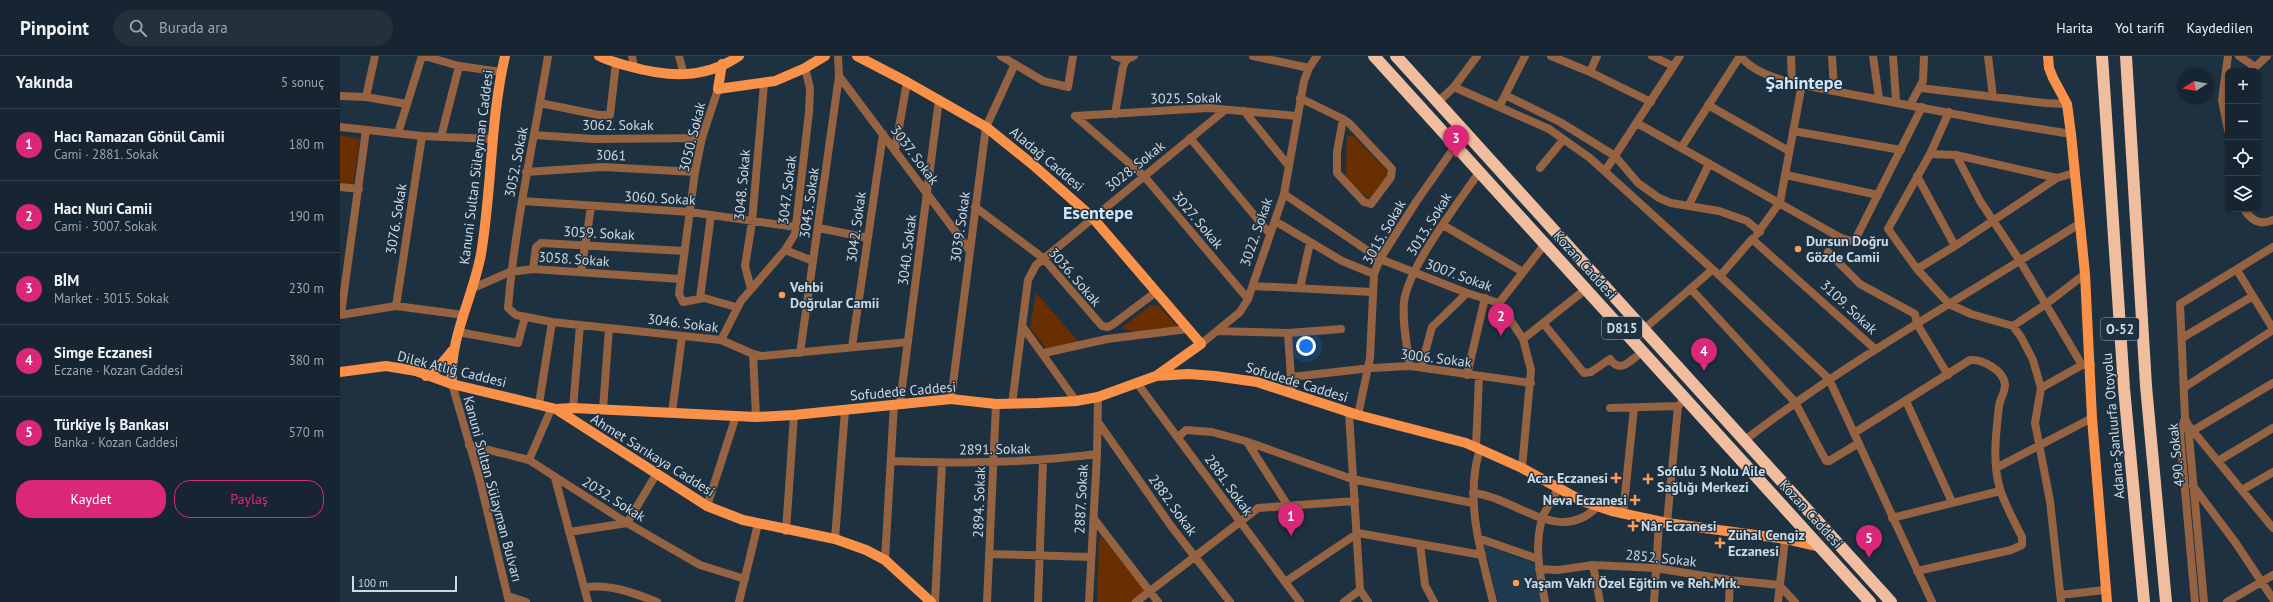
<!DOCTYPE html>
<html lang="tr">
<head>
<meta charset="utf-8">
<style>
  :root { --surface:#162531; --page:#23313d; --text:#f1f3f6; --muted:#9ea5ab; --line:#35424d; --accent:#db2777 }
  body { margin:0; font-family:"PT Sans",sans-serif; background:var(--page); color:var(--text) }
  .controls { position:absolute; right:12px; top:12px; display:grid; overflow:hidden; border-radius:8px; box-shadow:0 1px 3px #0004 }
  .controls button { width:36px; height:36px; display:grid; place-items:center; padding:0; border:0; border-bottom:1px solid var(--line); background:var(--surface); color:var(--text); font:20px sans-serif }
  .compass { position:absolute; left:1837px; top:12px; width:36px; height:36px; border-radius:50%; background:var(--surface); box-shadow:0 1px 3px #0004; rotate:259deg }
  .scale { position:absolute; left:12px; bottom:10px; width:105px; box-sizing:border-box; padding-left:4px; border:2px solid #cddae4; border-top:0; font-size:11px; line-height:14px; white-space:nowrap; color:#cddae4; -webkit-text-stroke:3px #1d3141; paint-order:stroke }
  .you { position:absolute; left:966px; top:290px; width:14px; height:14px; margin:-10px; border:3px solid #fff; border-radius:50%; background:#1a73e8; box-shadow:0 0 0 6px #1a73e833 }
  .badge { display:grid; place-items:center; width:26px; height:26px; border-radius:50%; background:var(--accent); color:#fff; font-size:13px; font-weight:700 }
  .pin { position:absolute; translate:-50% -33px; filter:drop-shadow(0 1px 2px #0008) }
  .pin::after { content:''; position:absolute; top:21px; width:14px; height:12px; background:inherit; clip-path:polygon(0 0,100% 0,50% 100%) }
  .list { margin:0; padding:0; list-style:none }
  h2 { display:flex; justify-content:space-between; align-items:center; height:52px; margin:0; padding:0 16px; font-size:17px }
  h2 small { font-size:13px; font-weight:400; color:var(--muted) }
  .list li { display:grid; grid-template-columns:26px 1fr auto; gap:12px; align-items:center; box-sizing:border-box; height:72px; padding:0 16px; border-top:1px solid var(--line) }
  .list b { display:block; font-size:15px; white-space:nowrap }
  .list p { margin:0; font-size:13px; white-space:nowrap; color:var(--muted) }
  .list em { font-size:13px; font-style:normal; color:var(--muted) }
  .actions { display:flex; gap:8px; padding:12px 16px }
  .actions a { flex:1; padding:9px 0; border:1px solid var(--accent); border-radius:16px; text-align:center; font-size:14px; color:var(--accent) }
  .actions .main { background:var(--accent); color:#fff }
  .icon { flex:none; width:22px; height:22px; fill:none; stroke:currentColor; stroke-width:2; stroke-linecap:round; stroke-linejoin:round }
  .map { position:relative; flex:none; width:1933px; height:546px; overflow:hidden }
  header { display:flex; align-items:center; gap:24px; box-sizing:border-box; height:56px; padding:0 20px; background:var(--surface); border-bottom:1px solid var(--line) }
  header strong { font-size:19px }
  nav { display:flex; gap:22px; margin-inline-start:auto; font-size:14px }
  .search { width:280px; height:36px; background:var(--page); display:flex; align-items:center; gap:10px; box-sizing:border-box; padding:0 14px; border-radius:22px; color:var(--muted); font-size:15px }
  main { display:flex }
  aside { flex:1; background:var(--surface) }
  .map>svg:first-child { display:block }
  .built { fill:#1f3b4f }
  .green { fill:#6a2f00 }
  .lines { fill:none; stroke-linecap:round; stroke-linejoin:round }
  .minor { stroke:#956242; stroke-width:8 }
  .major { stroke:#fb9149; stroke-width:10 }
  .highway { stroke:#f0bd9e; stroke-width:12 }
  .poi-dot { fill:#ff9b5a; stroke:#1d3141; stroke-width:1.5 }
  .labels { text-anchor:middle; stroke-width:3; stroke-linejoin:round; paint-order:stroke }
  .shield { fill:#1d3141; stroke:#98a7b3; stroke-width:1 }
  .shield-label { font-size:13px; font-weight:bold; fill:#cddae4 }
  .street-label { font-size:14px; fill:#cddae4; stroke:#1d3141 }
  .poi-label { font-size:14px; font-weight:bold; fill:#cddae4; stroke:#1d3141; text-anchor:start }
  .district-label { font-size:18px; font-weight:bold; fill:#cce6fa; stroke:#1d3141 }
</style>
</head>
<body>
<header>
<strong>Pinpoint</strong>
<div class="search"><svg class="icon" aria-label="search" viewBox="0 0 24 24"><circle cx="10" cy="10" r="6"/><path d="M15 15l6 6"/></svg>Burada ara</div>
<nav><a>Harita</a><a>Yol tarifi</a><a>Kaydedilen</a></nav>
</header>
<main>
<aside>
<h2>Yakında<small>5 sonuç</small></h2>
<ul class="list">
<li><span class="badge">1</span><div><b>Hacı Ramazan Gönül Camii</b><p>Cami · 2881. Sokak</p></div><em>180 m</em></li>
<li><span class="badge">2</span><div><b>Hacı Nuri Camii</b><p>Cami · 3007. Sokak</p></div><em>190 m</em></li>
<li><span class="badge">3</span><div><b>BİM</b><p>Market · 3015. Sokak</p></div><em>230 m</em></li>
<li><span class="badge">4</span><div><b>Simge Eczanesi</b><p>Eczane · Kozan Caddesi</p></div><em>380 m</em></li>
<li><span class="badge">5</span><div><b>Türkiye İş Bankası</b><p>Banka · Kozan Caddesi</p></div><em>570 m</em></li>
</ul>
<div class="actions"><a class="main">Kaydet</a><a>Paylaş</a></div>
</aside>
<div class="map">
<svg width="1933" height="546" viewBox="0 0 1933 546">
  <rect width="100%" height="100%" fill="#1d3141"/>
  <path class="built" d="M1144 489 1195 508 1201 546H1158Z"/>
  <path class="green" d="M0 79 20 83 13 129 0 127Z
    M1007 79 1013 80 1050 118 1030 144 1006 121Z
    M696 237 740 287 708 295 690 272Z
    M811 249H818L837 270C819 277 799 278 781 272Z
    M761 480 804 533 805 537 796 546H757L759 483Z"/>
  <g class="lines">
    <path class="minor" d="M84 0 119 10 161 16
      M208 0C194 84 175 167 168 252L176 259 212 266 381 284 413 298 421 300 568 286
      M292 0 294 12
      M339 0 344 19
      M661 0 703 25 728 31 733 0
      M775 0 786 4
      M913 0 969 12
      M1211 0 1250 16 1311 46
      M1312 0 1333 10
      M1400 0C1414 16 1432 21 1452 27L1651 65 1731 78
      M1451 0 1452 27
      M1492 0 1494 35
      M1533 0 1539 42
      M1553 0 1556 45
      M1648 0 1653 41
      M1899 0 1915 11
      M1911 15 1927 0
      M1250 16 1257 0
      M499 20 630 195
      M1114 31 1209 73 1250 102 1380 220 1489 323 1592 546
      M1581 32 1705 47 1727 48
      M378 33 362 82 355 116 339 238 343 246 364 242 396 251
      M1165 39 1220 66 1275 100 1298 127 1319 142 1331 147 1379 155 1407 165 1420 176
      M0 40 26 41 67 48
      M26 41 35 0
      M960 42 1003 63 1009 67 1052 113 1051 121 1031 148 1024 146 997 117V96L1003 63
      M1098 46 1114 31 1137 0
      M200 47 259 59H270L276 7
      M1368 49 1449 95
      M1570 49 1583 25 1584 0
      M1159 51 1185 0
      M904 55 948 109
      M1609 56 1590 98 1548 173 1577 213 1609 248 1631 258 1673 270 1681 281 1693 304 1701 332 1695 367 1710 445 1721 546
      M775 58 783 11 786 4 794 0
      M735 60 804 120 908 243
      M735 60 868 52 957 60
      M1297 67 1501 182 1512 185 1516 182 1582 51
      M0 71 82 80 153 83
      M1888 74 1882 44 1888 0
      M1453 75 1561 94
      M58 77 82 0
      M194 79 254 83 362 82
      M101 81 119 10
      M850 82 930 178
      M1341 92 1400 0
      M555 94 567 26
      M1590 98 1616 99 1717 122 1734 117
      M1616 99 1640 145 1680 205 1742 309H1751
      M1200 112 1223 84
      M1265 115 1340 0
      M186 116 263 111 355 116
      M1446 119 1538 139
      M1577 120 1615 190
      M0 131 19 133
      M944 138 1040 203 1127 237 1159 247 1183 283 1191 314 1182 412
      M182 145 350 156 456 171
      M1349 149 1369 108
      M635 151 703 202 762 270 768 271 772 269 816 236
      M1904 153C1911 164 1920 170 1933 164
      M935 165 1002 205 1034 218
      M1103 169 1183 216
      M479 172 528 182
      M1417 178 1440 146 1462 28
      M445 194 473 205
      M1488 196 1520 228 1575 258 1577 268 1608 319
      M193 213 196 191 201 187 344 195
      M1577 213 1615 190 1717 122
      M1897 214 1933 273
      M241 216 251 151
      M1380 220 1412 183 1535 293
      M913 230 1032 236
      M960 232 970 187
      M131 233 170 216 193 213 340 223
      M411 233 405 210 412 166 424 28
      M1351 233 1455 346 1486 405H1489L1519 387
      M360 242 371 159
      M1159 247 1205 188
      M56 250 82 80
      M1 258 26 74
      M0 259 56 250 124 259
      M1203 267 1244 317 1251 316 1270 303C1279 316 1287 308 1297 300
      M1673 270 1706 248 1745 218
      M683 271 736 345
      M1304 273 1372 214
      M877 275 948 277 1001 273
      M118 276 178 287 185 261
      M948 277 952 338
      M1842 282 1913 240
      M1183 283 1246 233
      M381 284 401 245 445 194 455 178 469 56 470 32 465 12
      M861 288 900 256 908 243 944 138 964 25 969 12 977 0
      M512 291 543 78
      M460 297 499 20 498 0
      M704 297 767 283 848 273
      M413 298 416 361
      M1070 310C1067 289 1062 267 1064 246 1068 211 1119 146 1140 115
      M1081 311 1092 271 1127 237
      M1127 319 1145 242
      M951 321 1031 312 1070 310 1191 327
      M797 327 960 546
      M112 328 139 421 169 546
      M1845 331 1933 274
      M1701 332 1742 309
      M611 343 646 71 675 8
      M1566 345 1612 446
      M560 347 599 43
      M199 348 212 266
      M672 348 688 224 696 209 885 54
      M233 352 240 269
      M1270 352 1338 350 1341 347
      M263 353 269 272
      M332 357 342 280
      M1009 357 1020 534 1028 546
      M1018 359 1030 302 1034 218 1040 203 1076 146 1116 89
      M1845 362 1840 377 1841 389 1855 546
      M758 366 831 470 890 546
      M1848 369 1933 472
      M1854 374 1933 327
      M1514 377 1630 304C1642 303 1664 314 1665 329 1665 336 1660 343 1659 350 1656 377 1652 406 1660 433 1665 449 1674 465 1682 481V489L1671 494 1577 515
      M838 381 846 374 872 376 905 385 1012 423 1133 447
      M1405 384C1510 303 1627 239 1739 168
      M907 386 948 450
      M129 389 189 404 287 467 360 509 405 523
      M1136 391 1139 321
      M1140 393C1124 444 1141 496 1153 546
      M189 404 212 351
      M552 405C621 408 688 407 757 398
      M1878 405 1933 372
      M1656 412 1752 362
      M215 422 248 546
      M1853 430 1895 486 1933 543
      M1902 434 1933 416
      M1133 437C1175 441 1219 490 1257 451
      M367 450 396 360
      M1283 458 1294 352
      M1552 462 1660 435
      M754 463 818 546
      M1327 467 1338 350
      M446 475 454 359
      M229 476 287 467 317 417
      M1138 482 1198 503
      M495 483 505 354
      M1080 488 1085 529 1094 546
      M649 498 751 501
      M545 504 554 348
      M1253 509 1260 546
      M1199 513 1218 514 1253 509 1315 512 1390 524 1439 529 1455 546
      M945 526 1018 477 1142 499
      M246 531C271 528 294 537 317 546
      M1720 539 1765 534
      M168 540 186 546
      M399 546 418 468
      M595 546 602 407
      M647 546 656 348
      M698 546 703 405
      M749 546 757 398 758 341
      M796 546 918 452 1015 445
      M1004 546 1020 534
      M1205 546C1200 518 1194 491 1202 463 1205 453 1213 443 1218 433
      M1314 546 1319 466
      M1389 546 1390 524
      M1438 546 1445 483
      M1864 546 1848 369 1845 362 1840 248 1933 191
      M1887 546 1933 519"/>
    <path class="major" d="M259 0C268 5 278 7 288 10 327 21 364 24 399 0
      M517 0 567 26 646 71 692 108 752 161 861 288 816 320
      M1708 0 1709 12 1713 22 1727 48 1731 78 1745 218 1752 362 1767 546
      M382 8 378 33 435 25 465 12 485 0
      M0 316 46 310 76 315 112 328 216 353 233 352 416 361 454 359 611 343 656 348 698 347 736 345 758 341 816 320 848 318 875 320 917 326 1018 359 1126 387 1182 412 1242 445 1272 455 1327 467 1445 483 1480 491
      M86 320 97 313 113 294
      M112 328C109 282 133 242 141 198 152 133 150 65 165 0
      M216 353 367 450 403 464 495 483 526 494 545 504 591 546"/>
    <path class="highway" d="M1034 0 1530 546
      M1056 0 1551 546
      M1762 0 1784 332 1804 546
      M1786 0 1806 330 1826 546"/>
  </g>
  <g class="poi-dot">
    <circle cx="1458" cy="193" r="4"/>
    <circle cx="442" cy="239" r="4"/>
    <path d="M1274 416h4v4h4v4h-4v4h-4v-4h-4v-4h4z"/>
    <path d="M1306 417h4v4h4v4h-4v4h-4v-4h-4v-4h4z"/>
    <path d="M1293 438h4v4h4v4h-4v4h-4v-4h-4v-4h4z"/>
    <path d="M1291 464h4v4h4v4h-4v4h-4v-4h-4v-4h4z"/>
    <path d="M1378 481h4v4h4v4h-4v4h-4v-4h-4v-4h4z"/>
    <circle cx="1176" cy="527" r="4"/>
  </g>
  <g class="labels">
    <g class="shield">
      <rect x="1262" y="261" width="40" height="22" rx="3"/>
      <rect x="1761" y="262" width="38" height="22" rx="3"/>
    </g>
    <g class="shield-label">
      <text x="1282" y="277">D815</text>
      <text x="1780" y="278">O-52</text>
    </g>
    <g class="street-label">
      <text transform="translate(846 42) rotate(-1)" y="5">3025. Sokak</text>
      <text x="278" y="74">3062. Sokak</text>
      <text transform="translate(352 81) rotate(-76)" y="5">3050. Sokak</text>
      <text transform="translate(271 99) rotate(2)" y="5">3061</text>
      <text transform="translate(575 99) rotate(53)" y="5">3037. Sokak</text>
      <text transform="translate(707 103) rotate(40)" y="5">Aladağ Caddesi</text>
      <text transform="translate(176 106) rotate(-79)" y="5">3052. Sokak</text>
      <text transform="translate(795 110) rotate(-39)" y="5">3028. Sokak</text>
      <text transform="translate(136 111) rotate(-83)" y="5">Kanuni Sultan Süleyman Caddesi</text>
      <text transform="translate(402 129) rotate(-85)" y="5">3048. Sokak</text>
      <text transform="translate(447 134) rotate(-83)" y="5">3047. Sokak</text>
      <text transform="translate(320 142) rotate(3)" y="5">3060. Sokak</text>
      <text transform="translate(469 147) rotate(-82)" y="5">3045. Sokak</text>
      <text transform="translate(56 163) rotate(-81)" y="5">3076. Sokak</text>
      <text transform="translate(858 164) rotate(50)" y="5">3027. Sokak</text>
      <text transform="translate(1089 168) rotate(-58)" y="5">3013. Sokak</text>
      <text transform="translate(516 171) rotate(-82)" y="5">3042. Sokak</text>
      <text transform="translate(620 171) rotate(-82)" y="5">3039. Sokak</text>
      <text transform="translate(916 176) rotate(-71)" y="5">3022. Sokak</text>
      <text transform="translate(1044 176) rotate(-60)" y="5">3015. Sokak</text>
      <text transform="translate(259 177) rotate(3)" y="5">3059. Sokak</text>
      <text transform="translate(567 194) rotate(-83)" y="5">3040. Sokak</text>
      <text transform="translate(234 203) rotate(4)" y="5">3058. Sokak</text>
      <text transform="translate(1245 209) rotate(48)" y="5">Kozan Caddesi</text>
      <text transform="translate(1119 219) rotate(20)" y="5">3007. Sokak</text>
      <text transform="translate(735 221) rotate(49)" y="5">3036. Sokak</text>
      <text transform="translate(1509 251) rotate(43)" y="5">3109. Sokak</text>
      <text transform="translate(343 267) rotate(7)" y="5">3046. Sokak</text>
      <text transform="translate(1096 302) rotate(7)" y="5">3006. Sokak</text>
      <text transform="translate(112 313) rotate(14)" y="5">Dilek Atlığ Caddesi</text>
      <text transform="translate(957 326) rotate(17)" y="5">Sofudede Caddesi</text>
      <text transform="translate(563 335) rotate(-5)" y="5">Sofudede Caddesi</text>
      <text transform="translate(1773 370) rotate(-95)" y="5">Adana-Şanlıurfa Otoyolu</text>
      <text transform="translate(655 393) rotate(-1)" y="5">2891. Sokak</text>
      <text transform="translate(313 399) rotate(32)" y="5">Ahmet Sarıkaya Caddesi</text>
      <text transform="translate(1836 399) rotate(-96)" y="5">490. Sokak</text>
      <text transform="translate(889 429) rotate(54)" y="5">2881. Sokak</text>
      <text transform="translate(153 433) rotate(75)" y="5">Kanuni Sultan Sülayman Bulvarı</text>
      <text transform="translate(274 443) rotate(32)" y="5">2032. Sokak</text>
      <text transform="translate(741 443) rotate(-87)" y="5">2887. Sokak</text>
      <text transform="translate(639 446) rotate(-88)" y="5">2894. Sokak</text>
      <text transform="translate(833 449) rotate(54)" y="5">2882. Sokak</text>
      <text transform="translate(1471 458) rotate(48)" y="5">Kozan Caddesi</text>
      <text transform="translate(1321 502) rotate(6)" y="5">2852. Sokak</text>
    </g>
    <g class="poi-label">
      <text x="1466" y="190">Dursun Doğru<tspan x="1466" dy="16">Gözde Camii</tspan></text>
      <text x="450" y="236">Vehbi<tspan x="450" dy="16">Doğrular Camii</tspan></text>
      <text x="1317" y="420">Sofulu 3 Nolu Aile<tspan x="1317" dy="16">Sağlığı Merkezi</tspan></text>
      <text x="1268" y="427" text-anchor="end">Acar Eczanesi</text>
      <text x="1287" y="449" text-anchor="end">Neva Eczanesi</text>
      <text x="1301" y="475">Nâr Eczanesi</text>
      <text x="1388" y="484">Zühal Cengiz<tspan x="1388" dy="16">Eczanesi</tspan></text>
      <text x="1184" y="532">Yaşam Vakfı Özel Eğitim ve Reh.Mrk.</text>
    </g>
    <g class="district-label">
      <text x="1464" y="33">Şahintepe</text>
      <text x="758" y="163">Esentepe</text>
    </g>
  </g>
</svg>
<div class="controls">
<button>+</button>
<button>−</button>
<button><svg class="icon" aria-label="locate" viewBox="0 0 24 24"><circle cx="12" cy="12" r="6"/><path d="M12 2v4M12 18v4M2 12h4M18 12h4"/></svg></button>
<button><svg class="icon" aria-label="layers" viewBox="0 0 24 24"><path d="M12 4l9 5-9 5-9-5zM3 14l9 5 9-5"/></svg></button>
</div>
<svg class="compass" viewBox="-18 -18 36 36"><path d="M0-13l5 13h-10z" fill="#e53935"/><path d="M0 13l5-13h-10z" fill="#9ea5ab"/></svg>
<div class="scale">100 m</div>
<div class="you"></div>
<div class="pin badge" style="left:951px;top:480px">1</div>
<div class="pin badge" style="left:1161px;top:280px">2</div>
<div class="pin badge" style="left:1116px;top:102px">3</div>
<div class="pin badge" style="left:1364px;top:315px">4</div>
<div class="pin badge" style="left:1529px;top:502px">5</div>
</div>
</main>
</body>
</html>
